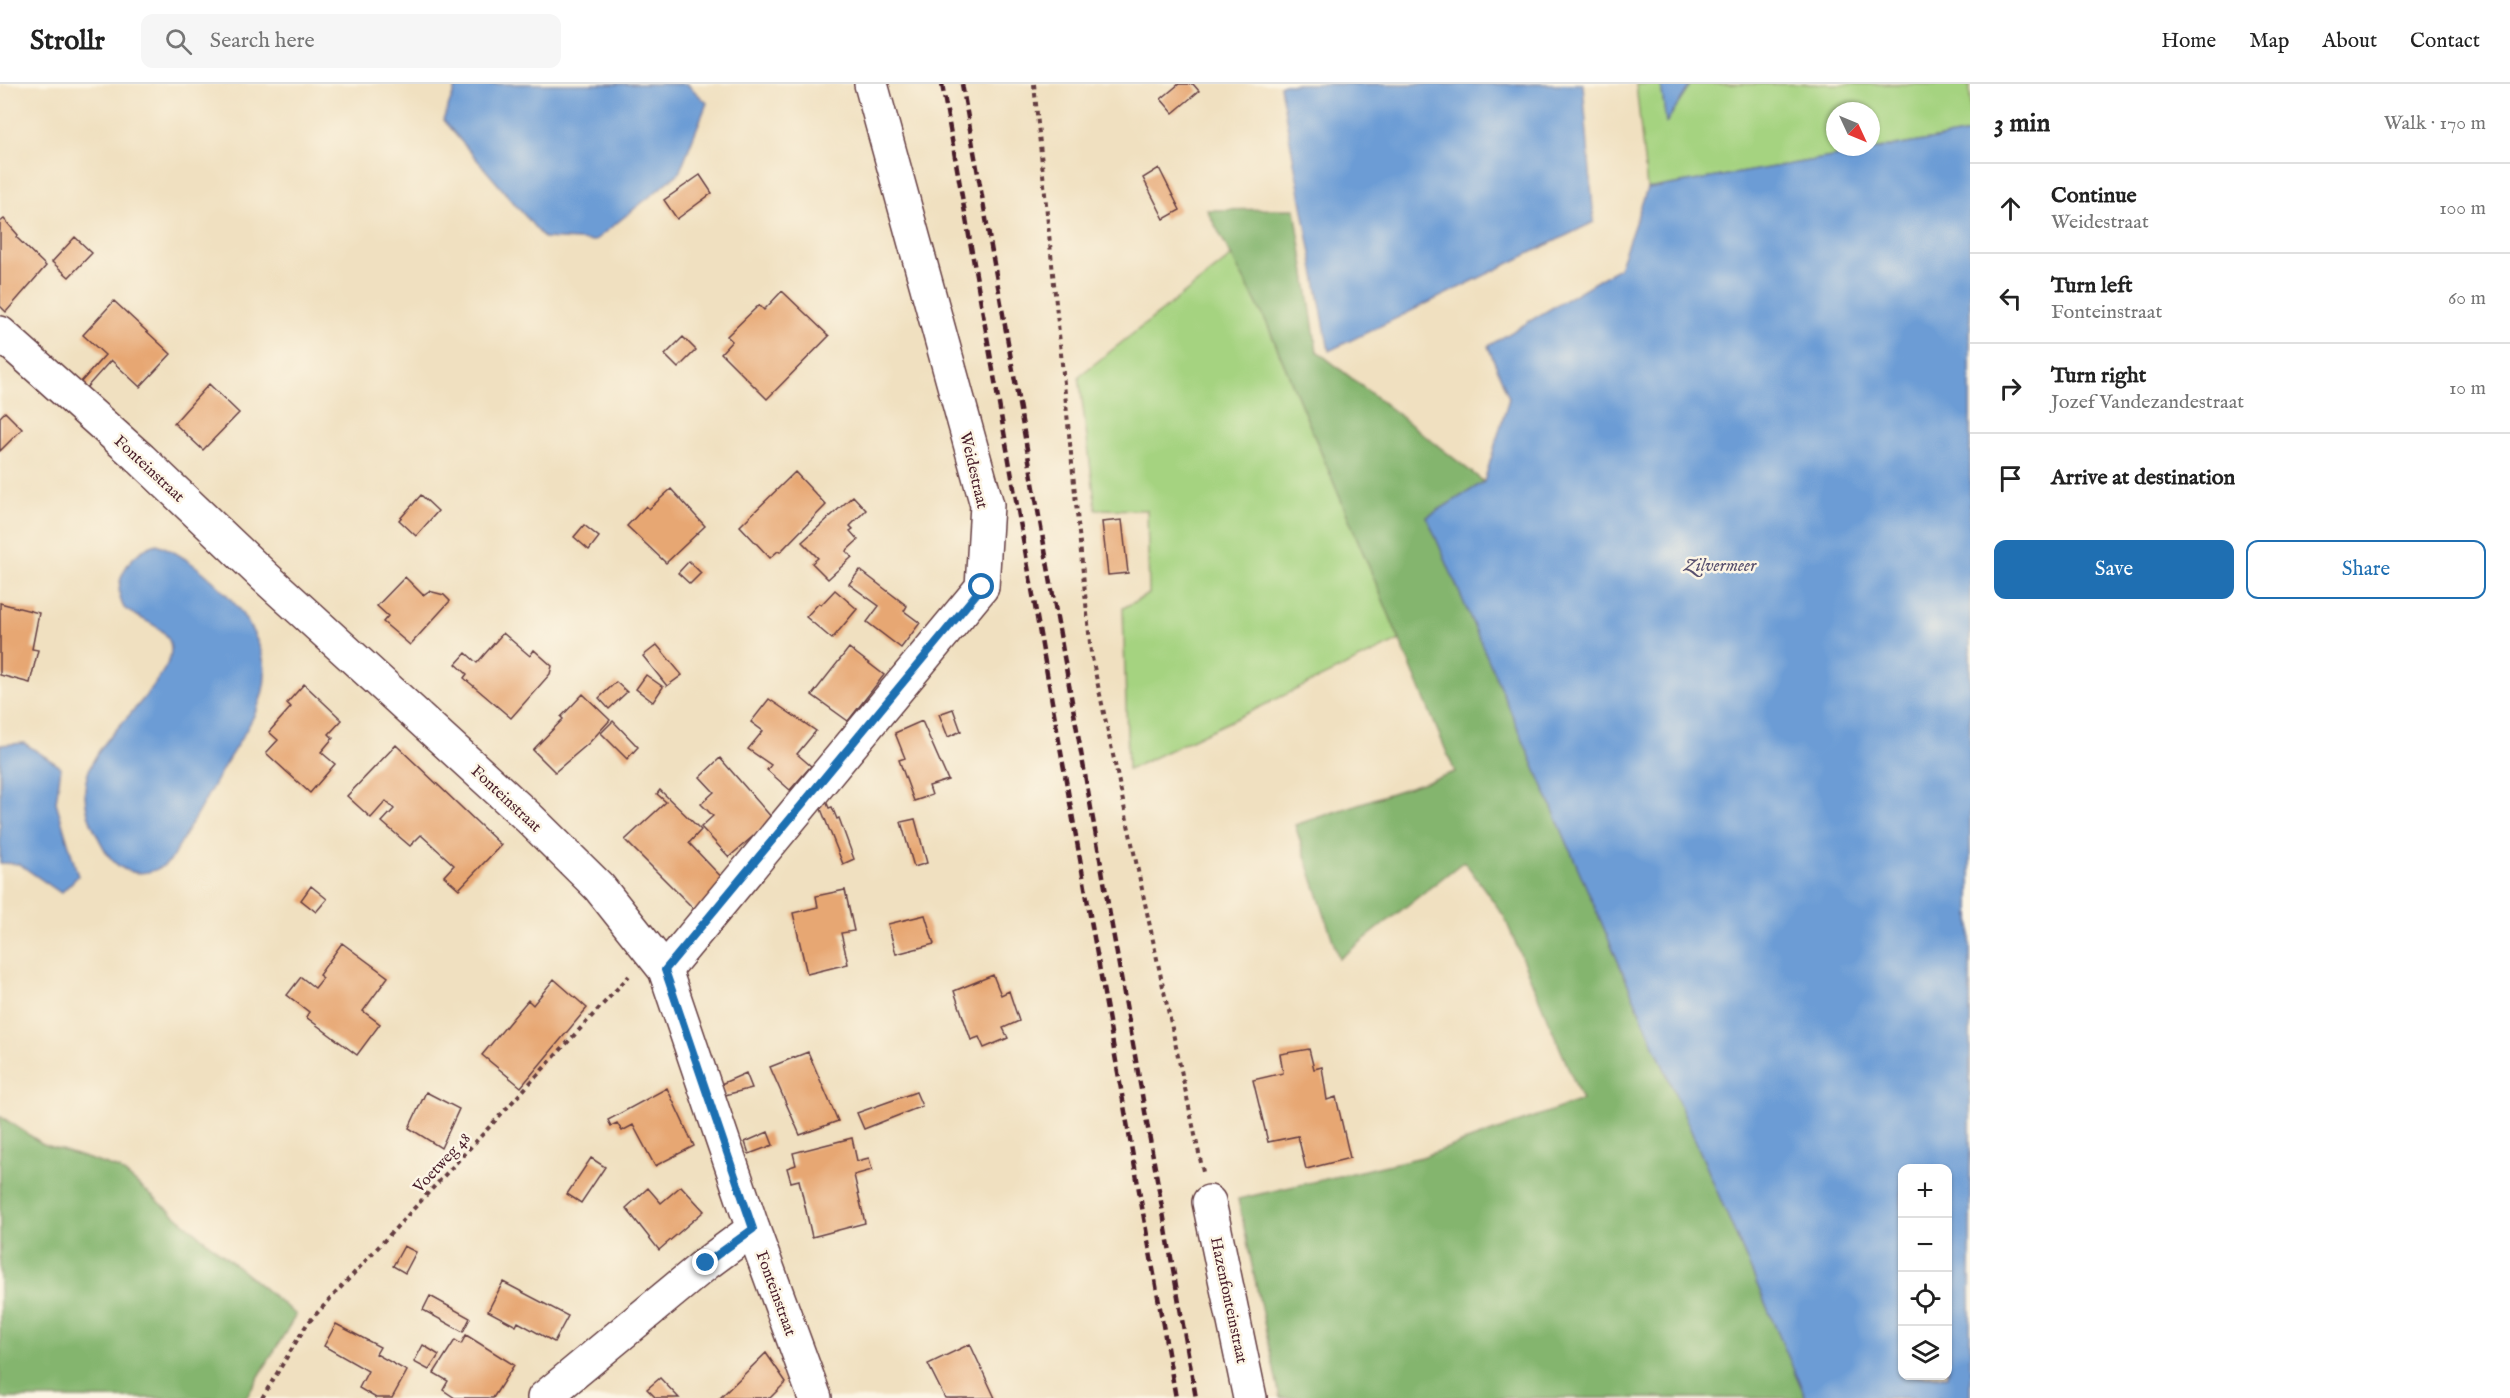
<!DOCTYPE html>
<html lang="en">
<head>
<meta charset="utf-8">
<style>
  :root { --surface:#fff; --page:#f6f6f6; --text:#222; --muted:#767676; --line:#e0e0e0; --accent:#1f6fb2 }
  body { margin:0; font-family:"IM FELL English",serif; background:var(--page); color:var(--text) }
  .controls { position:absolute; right:18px; bottom:18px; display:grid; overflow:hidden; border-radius:12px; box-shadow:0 2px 4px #0004 }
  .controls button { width:54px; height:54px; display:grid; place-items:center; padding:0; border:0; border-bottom:2px solid var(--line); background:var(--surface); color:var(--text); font:30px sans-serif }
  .compass { position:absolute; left:1826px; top:18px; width:54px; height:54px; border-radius:50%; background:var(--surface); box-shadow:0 2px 4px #0004; rotate:134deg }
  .stop { position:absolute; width:18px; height:18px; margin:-14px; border:4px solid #1f6fb2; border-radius:50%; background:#fff }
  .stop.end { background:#1f6fb2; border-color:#fff; box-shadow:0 2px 6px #0008 }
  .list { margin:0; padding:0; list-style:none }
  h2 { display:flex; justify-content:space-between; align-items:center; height:78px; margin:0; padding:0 24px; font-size:26px }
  h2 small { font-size:20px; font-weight:400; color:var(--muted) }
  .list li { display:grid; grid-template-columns:39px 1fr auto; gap:18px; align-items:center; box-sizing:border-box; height:90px; padding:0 24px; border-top:2px solid var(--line) }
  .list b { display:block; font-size:22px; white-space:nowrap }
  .list p { margin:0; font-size:20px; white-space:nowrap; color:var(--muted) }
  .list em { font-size:20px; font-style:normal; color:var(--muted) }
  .actions { display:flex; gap:12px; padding:18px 24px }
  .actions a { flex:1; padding:14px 0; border:2px solid var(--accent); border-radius:12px; text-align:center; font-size:21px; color:var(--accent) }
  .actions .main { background:var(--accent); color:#fff }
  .icon { flex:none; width:33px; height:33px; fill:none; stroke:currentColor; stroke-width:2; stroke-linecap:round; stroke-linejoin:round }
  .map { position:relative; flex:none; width:1970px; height:1314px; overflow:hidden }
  header { display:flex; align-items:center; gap:36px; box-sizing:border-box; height:84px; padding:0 30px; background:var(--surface); border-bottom:2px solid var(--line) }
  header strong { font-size:28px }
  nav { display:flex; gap:33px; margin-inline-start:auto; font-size:21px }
  .search { width:420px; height:54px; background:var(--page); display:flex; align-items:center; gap:15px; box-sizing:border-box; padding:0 21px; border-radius:12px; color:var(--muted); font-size:22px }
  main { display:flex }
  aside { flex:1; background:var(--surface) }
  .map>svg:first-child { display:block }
  .green { fill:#a5d380; stroke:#787956; stroke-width:1.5; fill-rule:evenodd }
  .forest { fill:#84b56e; stroke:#676a4c; stroke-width:1.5 }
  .water { fill:#6c9cd5; stroke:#5b5e80; stroke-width:1.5; fill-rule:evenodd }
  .building { fill:#e7a773 }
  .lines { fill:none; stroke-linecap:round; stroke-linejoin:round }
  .minor-casing { stroke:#633c41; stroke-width:36 }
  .path { stroke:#633c41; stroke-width:4; stroke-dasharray:4.5 4.5; stroke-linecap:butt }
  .minor { stroke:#fff; stroke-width:33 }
  .rail { stroke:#4a1f2b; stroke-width:4.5; stroke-dasharray:9 4.5; stroke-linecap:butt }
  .route { stroke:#1f6fb2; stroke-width:8 }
  .labels { text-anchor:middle; stroke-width:5; stroke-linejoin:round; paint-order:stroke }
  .street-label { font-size:16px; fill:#4a1f2b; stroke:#fcf5e5 }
  .water-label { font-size:18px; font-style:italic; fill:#58516f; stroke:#fcf5e5 }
</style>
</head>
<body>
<header>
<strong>Strollr</strong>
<div class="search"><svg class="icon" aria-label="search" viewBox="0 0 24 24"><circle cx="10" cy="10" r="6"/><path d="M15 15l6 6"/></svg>Search here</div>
<nav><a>Home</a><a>Map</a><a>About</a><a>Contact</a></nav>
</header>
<main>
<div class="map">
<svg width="1970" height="1314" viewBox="0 0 1970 1314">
  <rect width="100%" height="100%" fill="#fcf5e5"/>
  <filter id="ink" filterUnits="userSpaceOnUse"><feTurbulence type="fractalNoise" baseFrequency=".0167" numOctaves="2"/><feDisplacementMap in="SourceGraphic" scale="12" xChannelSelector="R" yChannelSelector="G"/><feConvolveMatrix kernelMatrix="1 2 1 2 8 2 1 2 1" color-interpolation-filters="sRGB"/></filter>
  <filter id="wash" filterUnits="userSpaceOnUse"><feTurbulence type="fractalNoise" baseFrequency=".008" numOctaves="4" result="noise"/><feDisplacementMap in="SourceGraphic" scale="24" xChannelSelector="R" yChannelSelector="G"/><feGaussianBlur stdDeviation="1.35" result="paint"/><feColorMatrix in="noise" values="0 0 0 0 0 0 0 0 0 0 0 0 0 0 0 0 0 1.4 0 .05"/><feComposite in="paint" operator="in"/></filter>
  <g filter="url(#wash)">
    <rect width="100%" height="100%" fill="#f0e0c0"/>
    <path class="green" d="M1636 0H1661L1666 38 1691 0H1970V49L1647 105ZM1835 27H1871V63H1835Z
      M1232 172 1266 237 1400 556 1128 686 1123 524 1149 510 1147 426 1096 425 1079 292Z"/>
    <path class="forest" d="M1295 125 1317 267 1484 398 1427 433 1806 1314H1280L1238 1115 1422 1073 1582 1016 1504 832 1464 777 1339 875 1295 741 1455 688 1266 237 1207 126Z
      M0 1032 43 1060 119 1085 296 1231 246 1314H0Z"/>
    <path class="water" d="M457 0H687L707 19 679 89 594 157 544 154 443 36Z
      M1284 0H1583L1594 138 1329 267 1280 2Z
      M1661 0H1691L1666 39Z
      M1970 49V1314H1806L1427 433 1484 398 1509 314 1488 262 1619 184 1647 105ZM1902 1084H1948V1292H1902Z
      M157 460C183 470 209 491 227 511 245 530 264 562 265 588 266 623 239 656 223 684 206 715 188 745 171 776 160 786 144 792 129 787 112 782 104 765 97 751 58 679 122 650 156 598 162 589 171 577 171 565 171 542 138 536 124 524 110 497 130 468 157 460Z
      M24 659 61 683 56 718 78 792 61 809 19 780 0 779V661Z"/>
    <g id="blocks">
      <path class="building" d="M1179 0H1193L1199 7 1173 29 1161 15Z
        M1159 84 1180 126 1164 135 1143 94Z
        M700 91 712 109 677 135 664 116Z
        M4 135 18 151 16 153 46 182 6 228 0 222V138Z
        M75 153 92 169 69 193 52 178Z
        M782 207 829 252 767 315 721 269 732 257 727 252 759 221 764 226Z
        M114 217 171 270 140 303 111 276 86 304 80 299 105 271 83 251Z
        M683 253 696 266 678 284 665 271Z
        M209 300 239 329 203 366 174 339Z
        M5 328 22 345 0 367V333Z
        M795 388 826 421 780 468 778 467 770 474 740 442Z
        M671 405 705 442 666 479 627 442 646 422 649 425Z
        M421 411 438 427 416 452 399 436Z
        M853 412 866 426 850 442 853 445 850 447 858 456 846 467 852 473 828 495 812 479 818 474 802 458Z
        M1122 436 1128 489 1108 491 1102 438Z
        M584 441 599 453 589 466 574 453Z
        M689 477 701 489 690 500 678 489Z
        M860 486 907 522 904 527 920 539 901 564 867 538 879 522 849 500Z
        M405 493 423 511 429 507 444 511 450 517 410 561 383 538 388 532 377 522Z
        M835 506 857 525 832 555 806 533 819 519 821 521Z
        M0 519 39 529 32 565 38 566 30 599 0 591Z
        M503 549 530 572 534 566 552 582 550 590 511 634 464 594 467 590 456 580 466 569 477 579Z
        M657 561 682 591 667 602 643 572Z
        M849 564 884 591 848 637 812 611Z
        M646 591 663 603 653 618 636 605Z
        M616 598 627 608 609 625 599 614Z
        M304 600 342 636 329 650 333 654 321 668 335 680 310 709 266 669 278 656 269 648 291 623 287 619Z
        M583 610 610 636 589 659 555 688 533 666 563 635 561 633Z
        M769 615 816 647 797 670 811 682 790 706 767 686 771 681 748 665 763 647 751 638Z
        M953 625 961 647 948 653 939 630Z
        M613 637 638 663 627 675 601 649Z
        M922 637 948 696 929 702 932 711 914 717 899 676 905 674 895 649Z
        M396 661 501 761 459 805 444 792 454 781 421 751 410 762 382 738 394 725 386 717 371 734 347 712Z
        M720 674 773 735 729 773 701 743 713 732 701 720 714 708 700 693Z
        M660 706 701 746 689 759 728 800 698 829 625 756 666 718 657 710Z
        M826 717 829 724 832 723 837 735 839 734 854 775 843 780 819 720Z
        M915 735 927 779 914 783 901 738Z
        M311 802 327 815 316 828 301 816Z
        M845 806 854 847 841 849 848 880 807 890 793 829 818 823 816 812Z
        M925 831 934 860 896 870 888 840Z
        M342 859 388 893 363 927 380 940 357 971 306 933 309 928 287 911 301 893 315 904 323 894 319 891Z
        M993 891 1001 911 1009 907 1019 937 1003 944 1008 954 984 964 979 953 971 956 954 907Z
        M554 895 587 924 521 1003 482 971 528 916 533 921Z
        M1309 965 1314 985 1322 983 1327 1016 1336 1013 1350 1074 1306 1085 1298 1052 1268 1058 1253 996 1283 989 1280 970Z
        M808 968 838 1037 800 1051 770 983Z
        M746 989 752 1004 725 1011 721 1000Z
        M667 1004 694 1062 655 1082 633 1041 622 1047 617 1039 611 1042 608 1036Z
        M426 1008 459 1025 441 1064 409 1044Z
        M916 1008 922 1022 864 1045 857 1029Z
        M768 1048 773 1061 749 1070 745 1058Z
        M852 1054 857 1077 869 1074 872 1086 854 1091 865 1139 812 1153 799 1096 791 1098 787 1084 796 1081 793 1069Z
        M591 1074 605 1083 581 1119 567 1110Z
        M681 1102 704 1127 659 1166 626 1124 648 1104 661 1119Z
        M404 1162 416 1168 405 1189 393 1182Z
        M503 1198 568 1232 554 1258 518 1238 516 1242 488 1227Z
        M430 1212 470 1234 463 1248 423 1226Z
        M336 1240 380 1263 376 1270 407 1287 392 1314H376L359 1304 368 1287 324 1262Z
        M466 1251 514 1281 493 1314H455L443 1306 448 1297 434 1289 455 1256 461 1260Z
        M970 1260 995 1314H945L928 1280Z
        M423 1261 439 1271 429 1286 414 1278Z
        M766 1269 786 1298 770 1314H720Z
        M660 1294 679 1314H656L647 1305Z"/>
    </g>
  </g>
  <g filter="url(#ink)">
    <use href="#blocks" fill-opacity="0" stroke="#633c41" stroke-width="1.5"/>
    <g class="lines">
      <g class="minor-casing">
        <path id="minor" d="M0 249 141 375 264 492 529 734 599 803 665 886 753 1145 815 1314
          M665 886 982 503 987 421 871 0
          M1209 1118 1250 1314
          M544 1314 707 1179 753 1145"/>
      </g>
      <path class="path" d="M1034 0 1091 569 1203 1088
        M262 1314 307 1240 629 892"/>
      <use href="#minor" class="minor"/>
      <path class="rail" d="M942 0 1176 1314
        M962 0 1196 1314"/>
    </g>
  </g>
  <g class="lines" filter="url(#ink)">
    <path class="route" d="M706 1179 753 1145 665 886 982 503"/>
  </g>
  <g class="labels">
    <g class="street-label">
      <text transform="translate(150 384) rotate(43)" y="6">Fonteinstraat</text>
      <text transform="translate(975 386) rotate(77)" y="6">Weidestraat</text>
      <text transform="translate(507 714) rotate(43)" y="6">Fonteinstraat</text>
      <text transform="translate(441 1078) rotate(-47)" y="6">Voetweg 48</text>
      <text transform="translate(777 1209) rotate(70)" y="6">Fonteinstraat</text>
      <text transform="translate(1230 1216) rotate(78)" y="6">Hazenfonteinstraat</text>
    </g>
    <g class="water-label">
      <text x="1720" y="487">Zilvermeer</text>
    </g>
  </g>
</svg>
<div class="controls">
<button>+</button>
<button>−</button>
<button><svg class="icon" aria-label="locate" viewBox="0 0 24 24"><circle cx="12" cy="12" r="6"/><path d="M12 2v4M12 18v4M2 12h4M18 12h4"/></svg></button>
<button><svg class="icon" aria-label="layers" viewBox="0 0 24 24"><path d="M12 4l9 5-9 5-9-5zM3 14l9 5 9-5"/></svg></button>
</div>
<svg class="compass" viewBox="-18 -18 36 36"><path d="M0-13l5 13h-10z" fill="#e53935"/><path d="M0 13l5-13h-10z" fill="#767676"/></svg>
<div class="stop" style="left:982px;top:503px"></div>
<div class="stop end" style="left:706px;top:1179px"></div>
</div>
<aside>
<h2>3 min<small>Walk · 170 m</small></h2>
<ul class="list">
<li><svg class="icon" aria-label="ahead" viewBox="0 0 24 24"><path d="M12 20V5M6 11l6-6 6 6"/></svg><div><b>Continue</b><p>Weidestraat</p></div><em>100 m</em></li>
<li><svg class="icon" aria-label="left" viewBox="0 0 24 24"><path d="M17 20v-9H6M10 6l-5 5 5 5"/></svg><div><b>Turn left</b><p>Fonteinstraat</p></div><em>60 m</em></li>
<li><svg class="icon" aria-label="right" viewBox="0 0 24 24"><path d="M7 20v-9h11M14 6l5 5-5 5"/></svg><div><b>Turn right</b><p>Jozef Vandezandestraat</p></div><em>10 m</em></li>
<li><svg class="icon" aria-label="arrive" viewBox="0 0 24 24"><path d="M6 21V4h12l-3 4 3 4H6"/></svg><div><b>Arrive at destination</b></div></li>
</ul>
<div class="actions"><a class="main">Save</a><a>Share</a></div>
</aside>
</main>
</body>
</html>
